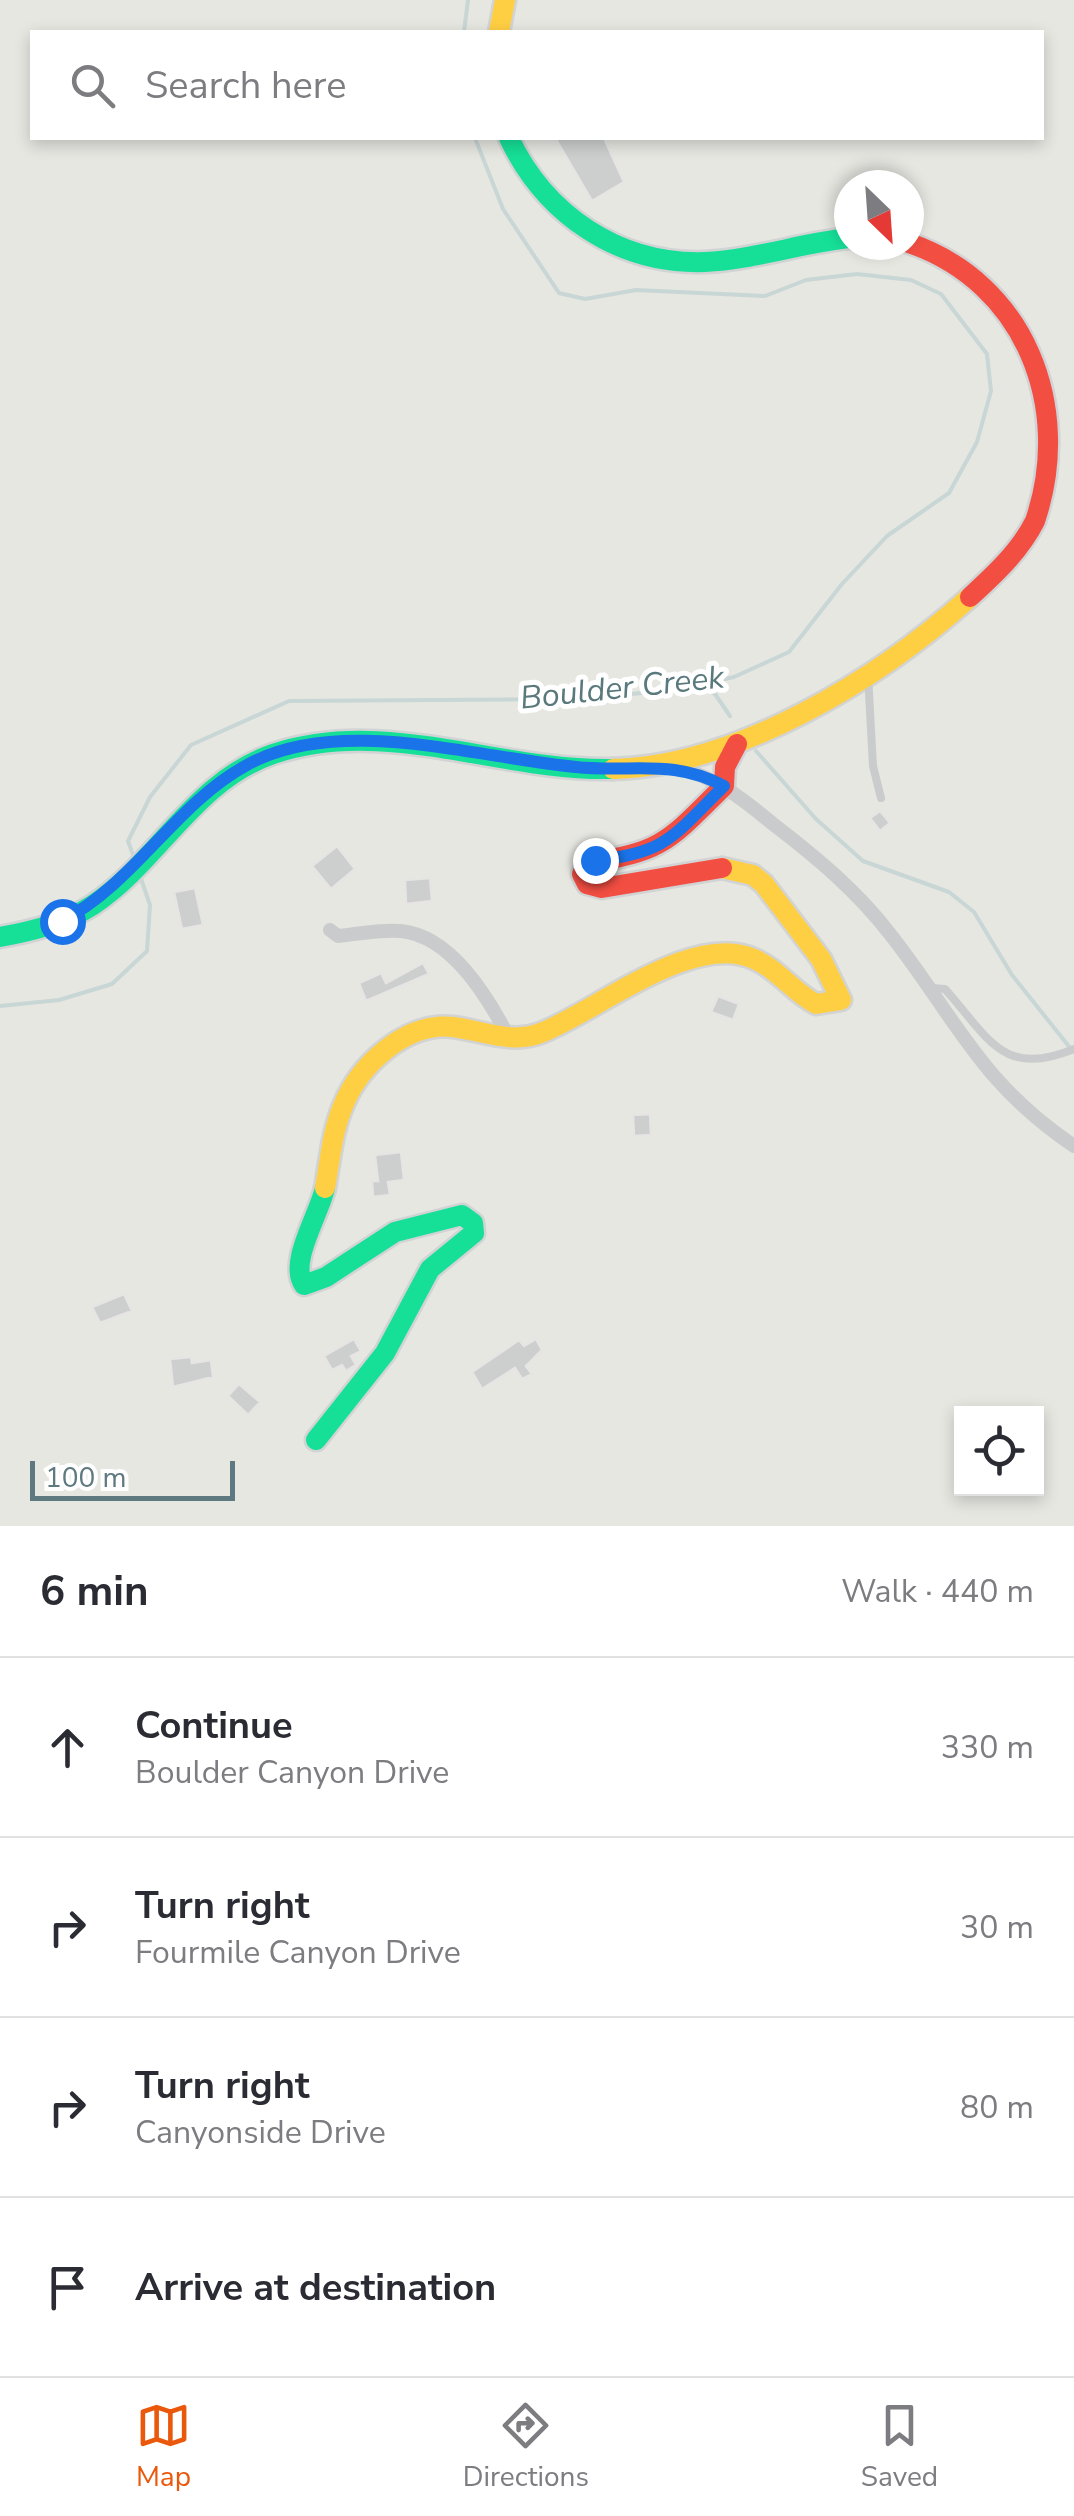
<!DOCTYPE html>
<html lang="en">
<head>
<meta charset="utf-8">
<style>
  :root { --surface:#fff; --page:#f7f7f7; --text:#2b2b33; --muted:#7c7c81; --line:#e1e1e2; --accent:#ea580c }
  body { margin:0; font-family:"Nunito Sans",sans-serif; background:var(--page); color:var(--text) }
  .controls { position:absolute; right:30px; bottom:30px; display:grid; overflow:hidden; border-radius:0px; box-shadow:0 5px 15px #0003 }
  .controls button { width:90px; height:90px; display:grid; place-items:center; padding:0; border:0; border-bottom:2px solid var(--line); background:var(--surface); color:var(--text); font:50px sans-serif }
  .compass { position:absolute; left:834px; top:170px; width:90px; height:90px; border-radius:50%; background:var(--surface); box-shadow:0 5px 15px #0003; rotate:155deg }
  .scale { position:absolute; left:30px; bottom:25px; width:205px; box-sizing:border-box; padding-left:10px; border:5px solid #5f7981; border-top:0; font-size:28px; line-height:35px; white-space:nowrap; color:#5f7981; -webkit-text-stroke:8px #fff; paint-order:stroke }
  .stop { position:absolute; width:30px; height:30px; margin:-22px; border:8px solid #1a73e8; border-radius:50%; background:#fff }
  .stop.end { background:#1a73e8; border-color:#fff; box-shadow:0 2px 10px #0008 }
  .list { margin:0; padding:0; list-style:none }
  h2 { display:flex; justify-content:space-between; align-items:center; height:130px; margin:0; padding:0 40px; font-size:42px }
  h2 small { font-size:32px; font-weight:400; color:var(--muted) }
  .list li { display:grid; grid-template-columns:65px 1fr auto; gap:30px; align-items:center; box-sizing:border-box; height:180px; padding:0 40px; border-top:2px solid var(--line) }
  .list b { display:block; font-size:38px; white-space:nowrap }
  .list p { margin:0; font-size:32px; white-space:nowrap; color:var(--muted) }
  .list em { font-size:32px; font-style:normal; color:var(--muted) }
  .icon { flex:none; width:55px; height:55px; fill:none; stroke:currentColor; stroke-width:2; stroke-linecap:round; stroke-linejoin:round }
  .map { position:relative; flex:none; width:1074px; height:1526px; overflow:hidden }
  .search { position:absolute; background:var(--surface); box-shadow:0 5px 15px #0003; left:30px; right:30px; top:30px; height:110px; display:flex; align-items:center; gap:25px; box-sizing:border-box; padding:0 35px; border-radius:0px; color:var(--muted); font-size:38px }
  .sheet { height:850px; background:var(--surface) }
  nav { display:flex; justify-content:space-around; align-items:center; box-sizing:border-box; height:140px; border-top:2px solid var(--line); background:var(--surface); font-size:28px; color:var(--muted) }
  nav a { display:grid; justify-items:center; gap:5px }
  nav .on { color:var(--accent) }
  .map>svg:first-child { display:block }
  .green { fill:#e6e7e1; fill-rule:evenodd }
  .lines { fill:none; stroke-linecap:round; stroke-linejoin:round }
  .stream { stroke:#c8d6d6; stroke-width:4 }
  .building { fill:#cdcfcf; stroke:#e6e5e4; stroke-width:2.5 }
  .fast-casing { stroke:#d2d3d4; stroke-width:25 }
  .slow-casing { stroke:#d2d3d4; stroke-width:25 }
  .jam-casing { stroke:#d2d3d4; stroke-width:25 }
  .lane { stroke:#cacbcc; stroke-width:8 }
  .street { stroke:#cacbcc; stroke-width:14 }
  .fast { stroke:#16e098; stroke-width:20 }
  .slow { stroke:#ffcf43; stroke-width:20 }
  .jam { stroke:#f24e42; stroke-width:20 }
  .route { stroke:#1a73e8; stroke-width:12 }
  .labels { text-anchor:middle; stroke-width:10; stroke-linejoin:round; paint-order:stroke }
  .water-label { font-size:32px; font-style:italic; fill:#5a797c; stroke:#fff }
</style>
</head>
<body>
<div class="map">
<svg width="1074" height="1526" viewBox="0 0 1074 1526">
  <rect width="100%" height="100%" fill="#f6f5f4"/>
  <path class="green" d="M0 0H1074V1526H0ZM32 32H1042V138H32ZM849 185H909V245H849ZM962 1414H1036V1488H962Z"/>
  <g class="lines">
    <path class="stream" d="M464 32 468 0
      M699 685 715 694 730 716
      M756 751 816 819 863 861 949 892 974 912 1012 975 1071 1049
      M133 855 128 841 150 797 191 745 289 701 574 699 676 690 734 677 789 652 842 584 887 536 949 493 977 442 991 391 987 354 941 294 911 280 857 274 806 280 765 296 636 290 585 299 559 293 503 209 475 138
      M0 1006 59 1000 112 984 147 951 150 905 139 873"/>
  </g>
  <path class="building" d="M555 138H604L624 182 592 201Z
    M880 811 890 823 880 831 870 818Z
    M337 846 355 869 331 889 312 866Z
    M430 878 432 901 406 904 405 880Z
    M195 888 203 925 182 929 174 892Z
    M423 963 429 974 366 1001 359 983 381 973 386 983Z
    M718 996 739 1004 733 1020 711 1012Z
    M650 1114 651 1135 634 1136 633 1115Z
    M401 1152 404 1180 388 1182 390 1195 373 1197 372 1181H378L375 1155Z
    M124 1294 132 1311 100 1323 92 1307Z
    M354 1339 361 1351 351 1356 356 1365 346 1371 342 1365 332 1370 324 1356Z
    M536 1339 542 1350 526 1366 532 1374 522 1379 515 1368 482 1389 472 1372 519 1340 524 1346Z
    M191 1357 192 1363 211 1360 213 1377 173 1387 170 1359Z
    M239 1384 260 1402 248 1415 228 1396Z"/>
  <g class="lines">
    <g class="fast-casing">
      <path id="fast" d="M509 138C545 214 618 265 705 262 753 260 801 243 849 238
        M0 937C33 931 65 923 93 905 159 861 194 781 273 754 385 716 501 772 613 769
        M316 1440 385 1353 430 1269 474 1233 473 1223 462 1215 395 1232 326 1277 304 1285C288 1263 319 1215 325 1188"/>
    </g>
    <g class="slow-casing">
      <path id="slow" d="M499 32 505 0
        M613 769C737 766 879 679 970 597
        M325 1188C330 1161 332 1132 343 1106 360 1064 406 1022 453 1027 484 1031 513 1045 543 1032 598 1010 694 931 754 959 778 969 793 992 816 1004L841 1000 821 959 764 884 753 875 722 868"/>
    </g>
    <g class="jam-casing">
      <path id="jam" d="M909 243C1024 282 1074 406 1035 521 1020 551 994 575 970 597
        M722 868 602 888 587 884 582 874 589 862C663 854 673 836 724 786L725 767 737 744"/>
    </g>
    <path class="lane" d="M868 675 873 766 881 798
      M931 988 945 989C988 1037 1003 1079 1074 1049"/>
    <path class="street" d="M675 767C714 776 743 799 773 824 816 857 857 891 890 934 956 1018 979 1082 1074 1146
      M330 930 338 936C359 934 380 929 401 931 451 936 487 996 508 1036"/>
    <use href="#fast" class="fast"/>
    <use href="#slow" class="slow"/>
    <use href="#jam" class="jam"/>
  </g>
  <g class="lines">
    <path class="route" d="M62 921C135 883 175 804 247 765 339 714 477 758 576 767 631 773 672 758 724 786 675 834 667 854 595 860"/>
  </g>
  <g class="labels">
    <g class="water-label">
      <text transform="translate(622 687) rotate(-6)" y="11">Boulder Creek</text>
    </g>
  </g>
</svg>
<div class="controls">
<button><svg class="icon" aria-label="locate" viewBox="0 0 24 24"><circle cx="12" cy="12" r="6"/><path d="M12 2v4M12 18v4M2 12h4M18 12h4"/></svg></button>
</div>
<svg class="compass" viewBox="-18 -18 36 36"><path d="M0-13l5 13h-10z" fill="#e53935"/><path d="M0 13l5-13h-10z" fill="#7c7c81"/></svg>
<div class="scale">100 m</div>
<div class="stop" style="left:62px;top:921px"></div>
<div class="stop end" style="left:595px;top:860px"></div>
<div class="search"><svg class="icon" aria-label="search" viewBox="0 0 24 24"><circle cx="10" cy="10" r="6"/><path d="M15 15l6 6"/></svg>Search here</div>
</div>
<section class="sheet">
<h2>6 min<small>Walk · 440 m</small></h2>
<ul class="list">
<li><svg class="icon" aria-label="ahead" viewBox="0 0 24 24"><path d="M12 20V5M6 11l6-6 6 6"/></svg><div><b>Continue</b><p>Boulder Canyon Drive</p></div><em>330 m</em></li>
<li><svg class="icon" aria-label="right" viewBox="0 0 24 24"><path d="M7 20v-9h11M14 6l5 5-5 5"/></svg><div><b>Turn right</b><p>Fourmile Canyon Drive</p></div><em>30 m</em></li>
<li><svg class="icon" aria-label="right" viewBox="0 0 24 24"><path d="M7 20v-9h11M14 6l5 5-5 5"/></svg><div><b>Turn right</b><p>Canyonside Drive</p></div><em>80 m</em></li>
<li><svg class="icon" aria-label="arrive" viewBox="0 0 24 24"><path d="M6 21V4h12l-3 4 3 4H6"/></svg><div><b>Arrive at destination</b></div></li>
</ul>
</section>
<nav>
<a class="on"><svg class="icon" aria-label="map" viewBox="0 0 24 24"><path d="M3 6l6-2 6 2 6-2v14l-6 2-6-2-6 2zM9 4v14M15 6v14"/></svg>Map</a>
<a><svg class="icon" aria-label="directions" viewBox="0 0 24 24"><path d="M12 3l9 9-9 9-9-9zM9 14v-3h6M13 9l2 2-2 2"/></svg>Directions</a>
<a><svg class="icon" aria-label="saved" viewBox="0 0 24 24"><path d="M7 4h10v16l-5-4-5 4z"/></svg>Saved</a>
</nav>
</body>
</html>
